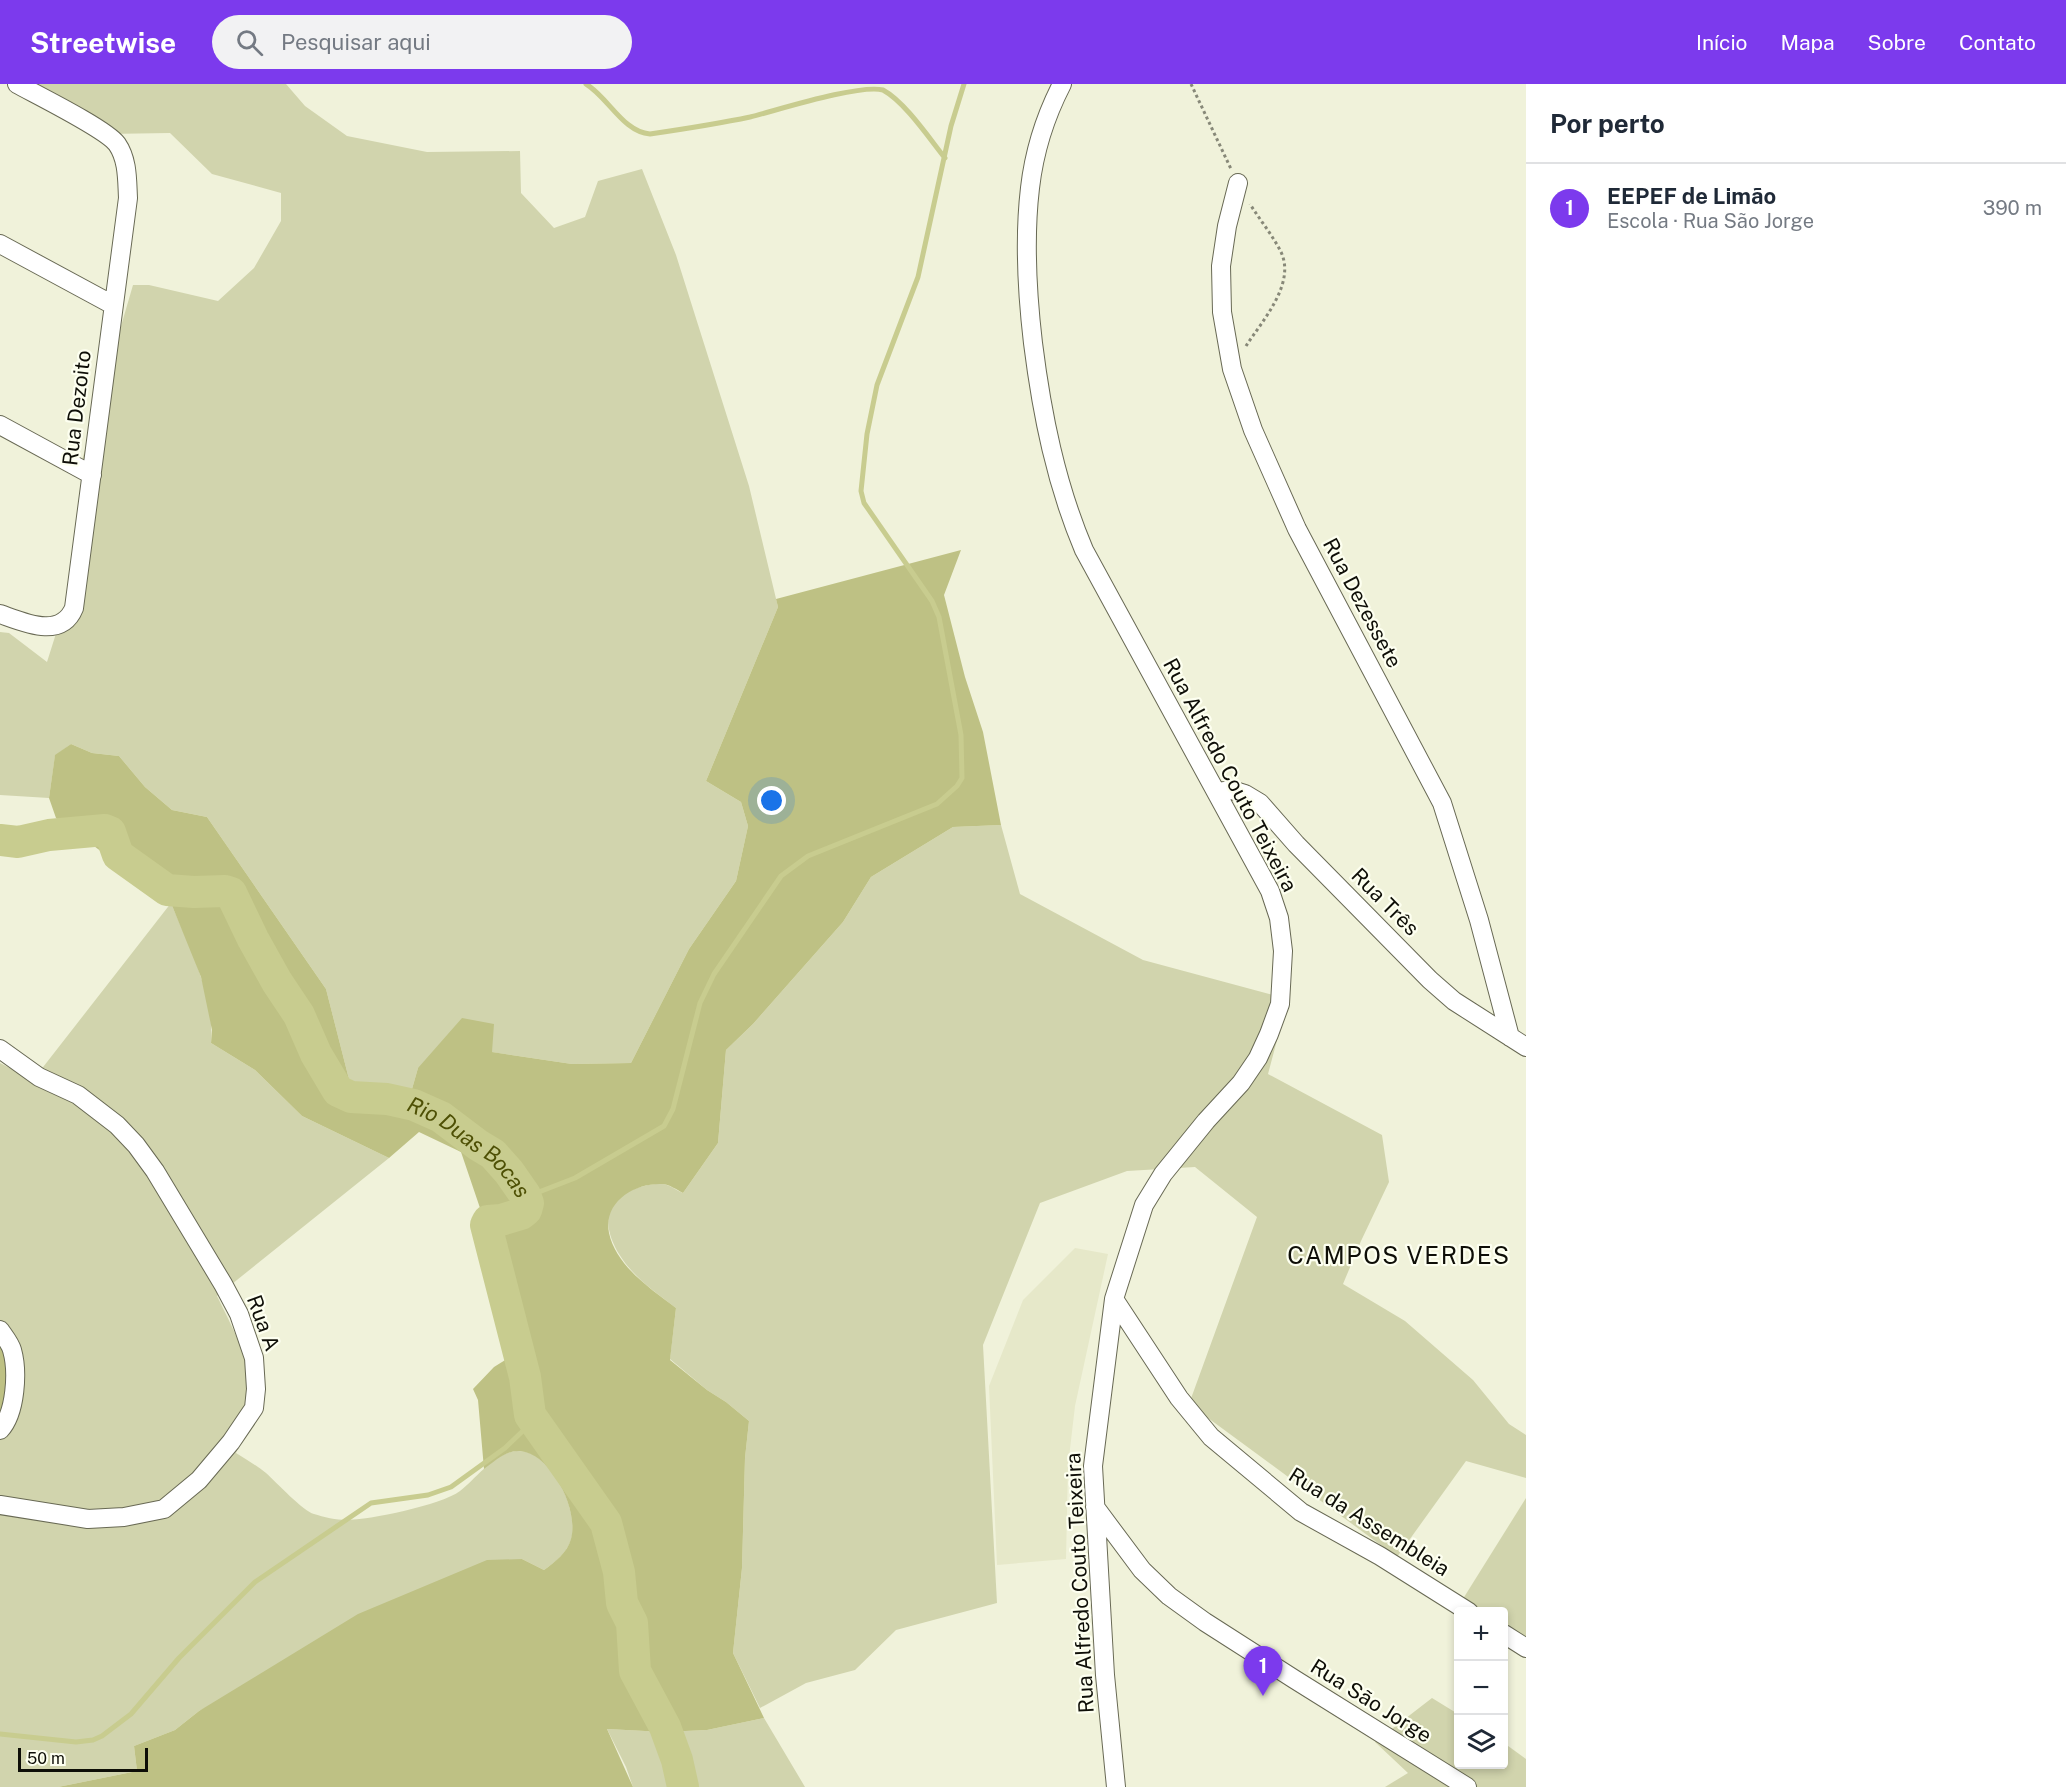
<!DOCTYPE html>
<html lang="pt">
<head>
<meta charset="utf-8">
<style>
  :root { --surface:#fff; --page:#f2f2f3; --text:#1f2937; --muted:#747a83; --line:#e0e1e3; --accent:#7c3aed }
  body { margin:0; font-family:"Public Sans",sans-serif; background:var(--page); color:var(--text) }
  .controls { position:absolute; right:18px; bottom:18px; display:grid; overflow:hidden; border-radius:6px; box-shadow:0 3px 9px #0003 }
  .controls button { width:54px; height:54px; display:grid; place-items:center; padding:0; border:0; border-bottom:2px solid var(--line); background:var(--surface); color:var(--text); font:30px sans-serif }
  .scale { position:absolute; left:18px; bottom:15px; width:130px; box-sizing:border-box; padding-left:6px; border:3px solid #0e0e07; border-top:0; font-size:16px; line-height:21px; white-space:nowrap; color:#0e0e07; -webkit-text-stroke:4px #fdfff0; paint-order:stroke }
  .you { position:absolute; left:772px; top:717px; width:21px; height:21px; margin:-15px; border:4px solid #fff; border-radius:50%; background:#1a73e8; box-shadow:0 0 0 9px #1a73e833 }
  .badge { display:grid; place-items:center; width:39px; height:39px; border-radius:50%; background:var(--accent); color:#fff; font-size:20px; font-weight:700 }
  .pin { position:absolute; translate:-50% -50px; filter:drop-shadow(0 2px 3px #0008) }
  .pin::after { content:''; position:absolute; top:32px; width:21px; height:18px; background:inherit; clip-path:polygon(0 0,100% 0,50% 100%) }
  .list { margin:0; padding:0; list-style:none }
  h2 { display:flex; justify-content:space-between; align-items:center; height:78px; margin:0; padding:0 24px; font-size:26px }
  h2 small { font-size:20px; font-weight:400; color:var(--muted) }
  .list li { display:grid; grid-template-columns:39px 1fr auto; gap:18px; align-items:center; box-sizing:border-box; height:90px; padding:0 24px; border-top:2px solid var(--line) }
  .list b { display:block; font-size:22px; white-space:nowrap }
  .list p { margin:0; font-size:20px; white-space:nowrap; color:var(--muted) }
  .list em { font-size:20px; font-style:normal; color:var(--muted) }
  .icon { flex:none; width:33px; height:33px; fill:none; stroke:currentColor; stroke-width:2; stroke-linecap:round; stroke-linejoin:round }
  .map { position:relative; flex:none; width:1526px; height:1703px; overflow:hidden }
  header { display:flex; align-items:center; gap:36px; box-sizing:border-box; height:84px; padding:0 30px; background:var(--accent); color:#fff }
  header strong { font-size:28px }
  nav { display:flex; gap:33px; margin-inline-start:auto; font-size:21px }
  .search { width:420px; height:54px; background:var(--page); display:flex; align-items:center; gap:15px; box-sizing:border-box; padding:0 21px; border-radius:33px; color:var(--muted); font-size:22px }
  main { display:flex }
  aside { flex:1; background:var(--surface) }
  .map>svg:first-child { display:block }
  .built { fill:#e6e8c9 }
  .green { fill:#d1d4ad }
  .forest { fill:#bec184 }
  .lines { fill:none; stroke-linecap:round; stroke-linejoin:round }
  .stream { stroke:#c8cc8f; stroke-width:5 }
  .river { stroke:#c8cc8f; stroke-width:32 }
  .minor-casing { stroke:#686954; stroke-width:20 }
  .path { stroke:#878878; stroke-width:3; stroke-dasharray:3 3; stroke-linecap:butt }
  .minor { stroke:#fff; stroke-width:18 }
  .labels { text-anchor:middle; stroke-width:4.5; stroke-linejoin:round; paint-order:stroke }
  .street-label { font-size:21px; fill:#0e0e07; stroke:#fdfff0 }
  .water-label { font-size:22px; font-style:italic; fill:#4e5005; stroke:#fdfff0 }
  .quarter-label { font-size:24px; letter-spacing:1.5px; fill:#0e0e07; stroke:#fdfff0 }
</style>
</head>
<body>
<header>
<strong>Streetwise</strong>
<div class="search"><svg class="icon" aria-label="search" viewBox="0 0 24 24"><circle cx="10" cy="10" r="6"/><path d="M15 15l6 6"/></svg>Pesquisar aqui</div>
<nav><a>Início</a><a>Mapa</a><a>Sobre</a><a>Contato</a></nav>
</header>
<main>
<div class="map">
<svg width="1526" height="1703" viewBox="0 0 1526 1703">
  <rect width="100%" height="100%" fill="#f0f2da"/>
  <path class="built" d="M1075 1164 1108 1170 1075 1322 1068 1382 1066 1475 997 1481 989 1302 1023 1216Z"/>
  <path class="green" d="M31 0H286L305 22 347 52 427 68 520 67 521 109 554 144 585 133 598 97 642 85 676 171 749 402 778 523 706 697 741 718 748 742 736 797 689 865 631 979 572 980 491 968 418 984 410 1012 352 1007 326 905 207 733 172 726 145 703 119 672 92 669 71 660 55 672 49 714 0 711V548L9 549 47 578 88 448 82 376 133 201H149L218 217 254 184 281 137V109L212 90 170 49 107 50Z
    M1001 741 1020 810 1143 876 1288 915 1268 990 1382 1051 1389 1098 1361 1157 1343 1200 1405 1237 1473 1296 1509 1340 1526 1351V1394L1466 1377 1397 1473 1189 1320 1257 1133 1195 1083 1127 1087 1040 1119 983 1261 997 1519 896 1546 855 1586 806 1599 760 1624 733 1569 742 1484 745 1374 749 1337 726 1318 707 1306 670 1275 676 1224C655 1208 633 1193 619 1170 612 1159 606 1143 609 1130 614 1109 643 1099 662 1100 669 1100 677 1107 683 1109L718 1059 726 966 753 940 843 838 871 793 953 743Z
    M171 819C189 862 215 913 211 959L255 986 302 1032 389 1074 217 1212C233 1245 262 1297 250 1334 247 1346 241 1357 236 1369 246 1375 257 1382 266 1389 277 1399 303 1427 314 1430 323 1433 337 1436 346 1436 370 1436 441 1421 460 1407 477 1394 495 1367 519 1367 552 1367 580 1428 571 1456 566 1470 555 1478 544 1486L522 1475 199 1627 175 1646 134 1662 137 1687 58 1703H0V979L33 996Z
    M1526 1414V1558L1504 1544V1528L1477 1527 1461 1518Z
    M1432 1614 1458 1630V1680H1504V1659L1526 1675V1703H1385L1408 1689 1375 1658Z
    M764 1634 805 1703H633L626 1683 607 1645 664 1648 707 1646Z"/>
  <path class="forest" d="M961 466 944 511 965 593 983 648 1001 741 953 743 871 793 843 838 753 940 726 966 718 1059 683 1109C677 1106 669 1100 662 1100 634 1099 603 1118 609 1149 616 1182 651 1205 676 1224L670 1276 707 1306 726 1318 749 1337 745 1374 742 1484 733 1569 764 1634 707 1646 664 1648 607 1645 633 1703H58L137 1687 134 1662 175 1646 199 1627 358 1530 487 1476 522 1475 544 1486C555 1478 567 1469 571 1455 579 1426 552 1370 520 1367 506 1366 494 1378 484 1385L478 1316 473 1305 494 1283 515 1270 498 1177 461 1068 419 1048 389 1074 302 1032 255 986 211 959 212 946 201 893 171 819 56 734 49 714 55 671 71 660 92 669 119 672 145 703 172 726 207 733 326 905 352 1007 410 1012 418 984 462 934 494 940 492 968 572 980 631 979 689 865 736 797 748 742 741 718 706 697 778 523 776 515Z
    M0 1249 12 1316 0 1336Z"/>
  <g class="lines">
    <path class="stream" d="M586 0C608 13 623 48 650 50 684 45 717 40 750 33 778 26 859 0 883 6 905 18 929 54 945 74
      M526 1113 575 1094 664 1042 673 1025 700 919 714 890 781 792 808 772 937 720 957 702 962 694 961 651 939 533 932 517 864 419 861 407 867 350 877 301 918 193 951 42 964 0
      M0 1650 76 1658 93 1656 102 1652 131 1630 179 1574 255 1498 371 1419 428 1411 451 1403 505 1364 528 1342 530 1333"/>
    <path class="river" id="s1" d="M0 756 18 758 49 751 105 746 110 748 118 771 167 806 194 808 225 807 231 809 253 855 277 898 299 931 316 970 338 1007 351 1013 387 1015 414 1021 441 1033 478 1061 493 1070 509 1088 525 1111 528 1119 526 1126 521 1130 501 1136 488 1137 486 1141 525 1293 530 1331 606 1439 619 1488 622 1519 632 1539 635 1587 665 1643 677 1676 683 1703"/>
    <g class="minor-casing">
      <path id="minor" d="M1062 0C1046 31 1034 69 1030 104 1024 155 1027 208 1033 259 1042 331 1056 400 1084 466L1270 807 1279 834 1283 867 1280 920 1269 950 1258 974 1241 999 1206 1037 1163 1090 1144 1121 1114 1215 1093 1382 1105 1591 1116 1703
        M1238 99 1227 142 1221 182 1222 228 1232 285 1253 346 1297 445 1442 719 1479 836 1510 953
        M0 160 113 221
        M0 341 92 391
        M0 530C23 538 61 556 74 524L128 114C127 96 128 76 117 60 106 45 37 11 17 0
        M1218 708 1232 706 1245 710 1260 719 1296 760 1430 896 1454 917 1526 963
        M0 965 39 993 78 1011 117 1041 136 1061 155 1087 223 1200 239 1230 254 1274 256 1305 254 1324 231 1358 199 1396 164 1425 124 1433 88 1435 0 1421
        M1114 1215 1179 1314 1211 1353 1301 1428 1380 1472 1469 1528
        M0 1246C4 1252 10 1259 12 1266 18 1287 16 1329 0 1346
        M1095 1423 1142 1486 1169 1512 1205 1538 1294 1595 1467 1703
        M1504 1550 1526 1564"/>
    </g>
    <path class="path" d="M1191 0 1231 85
      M1246 262C1262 237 1296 200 1281 168 1273 152 1260 136 1250 120"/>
    <use href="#minor" class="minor"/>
  </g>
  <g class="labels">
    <g class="street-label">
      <text transform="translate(77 324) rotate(-83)" y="7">Rua Dezoito</text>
      <text transform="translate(1362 519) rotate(62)" y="7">Rua Dezessete</text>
      <text transform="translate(1230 691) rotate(62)" y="7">Rua Alfredo Couto Teixeira</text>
      <text transform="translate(1385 818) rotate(45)" y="7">Rua Três</text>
      <text transform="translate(263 1239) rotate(70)" y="7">Rua A</text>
      <text transform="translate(1369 1438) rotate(32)" y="7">Rua da Assembleia</text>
      <text transform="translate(1080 1499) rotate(-93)" y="7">Rua Alfredo Couto Teixeira</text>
      <text transform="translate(1371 1617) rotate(32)" y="7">Rua São Jorge</text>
    </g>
    <g class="water-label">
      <text dy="8" stroke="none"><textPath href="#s1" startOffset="634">Rio Duas Bocas</textPath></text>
    </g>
    <g class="quarter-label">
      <text x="1399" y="1180">CAMPOS VERDES</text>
    </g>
  </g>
</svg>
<div class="controls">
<button>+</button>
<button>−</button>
<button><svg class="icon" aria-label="layers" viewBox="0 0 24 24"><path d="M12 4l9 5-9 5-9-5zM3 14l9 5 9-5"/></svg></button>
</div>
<div class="scale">50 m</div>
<div class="you"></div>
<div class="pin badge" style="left:1263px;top:1612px">1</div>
</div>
<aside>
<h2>Por perto<small></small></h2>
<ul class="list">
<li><span class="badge">1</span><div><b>EEPEF de Limão</b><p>Escola · Rua São Jorge</p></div><em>390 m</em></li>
</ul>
</aside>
</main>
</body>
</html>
